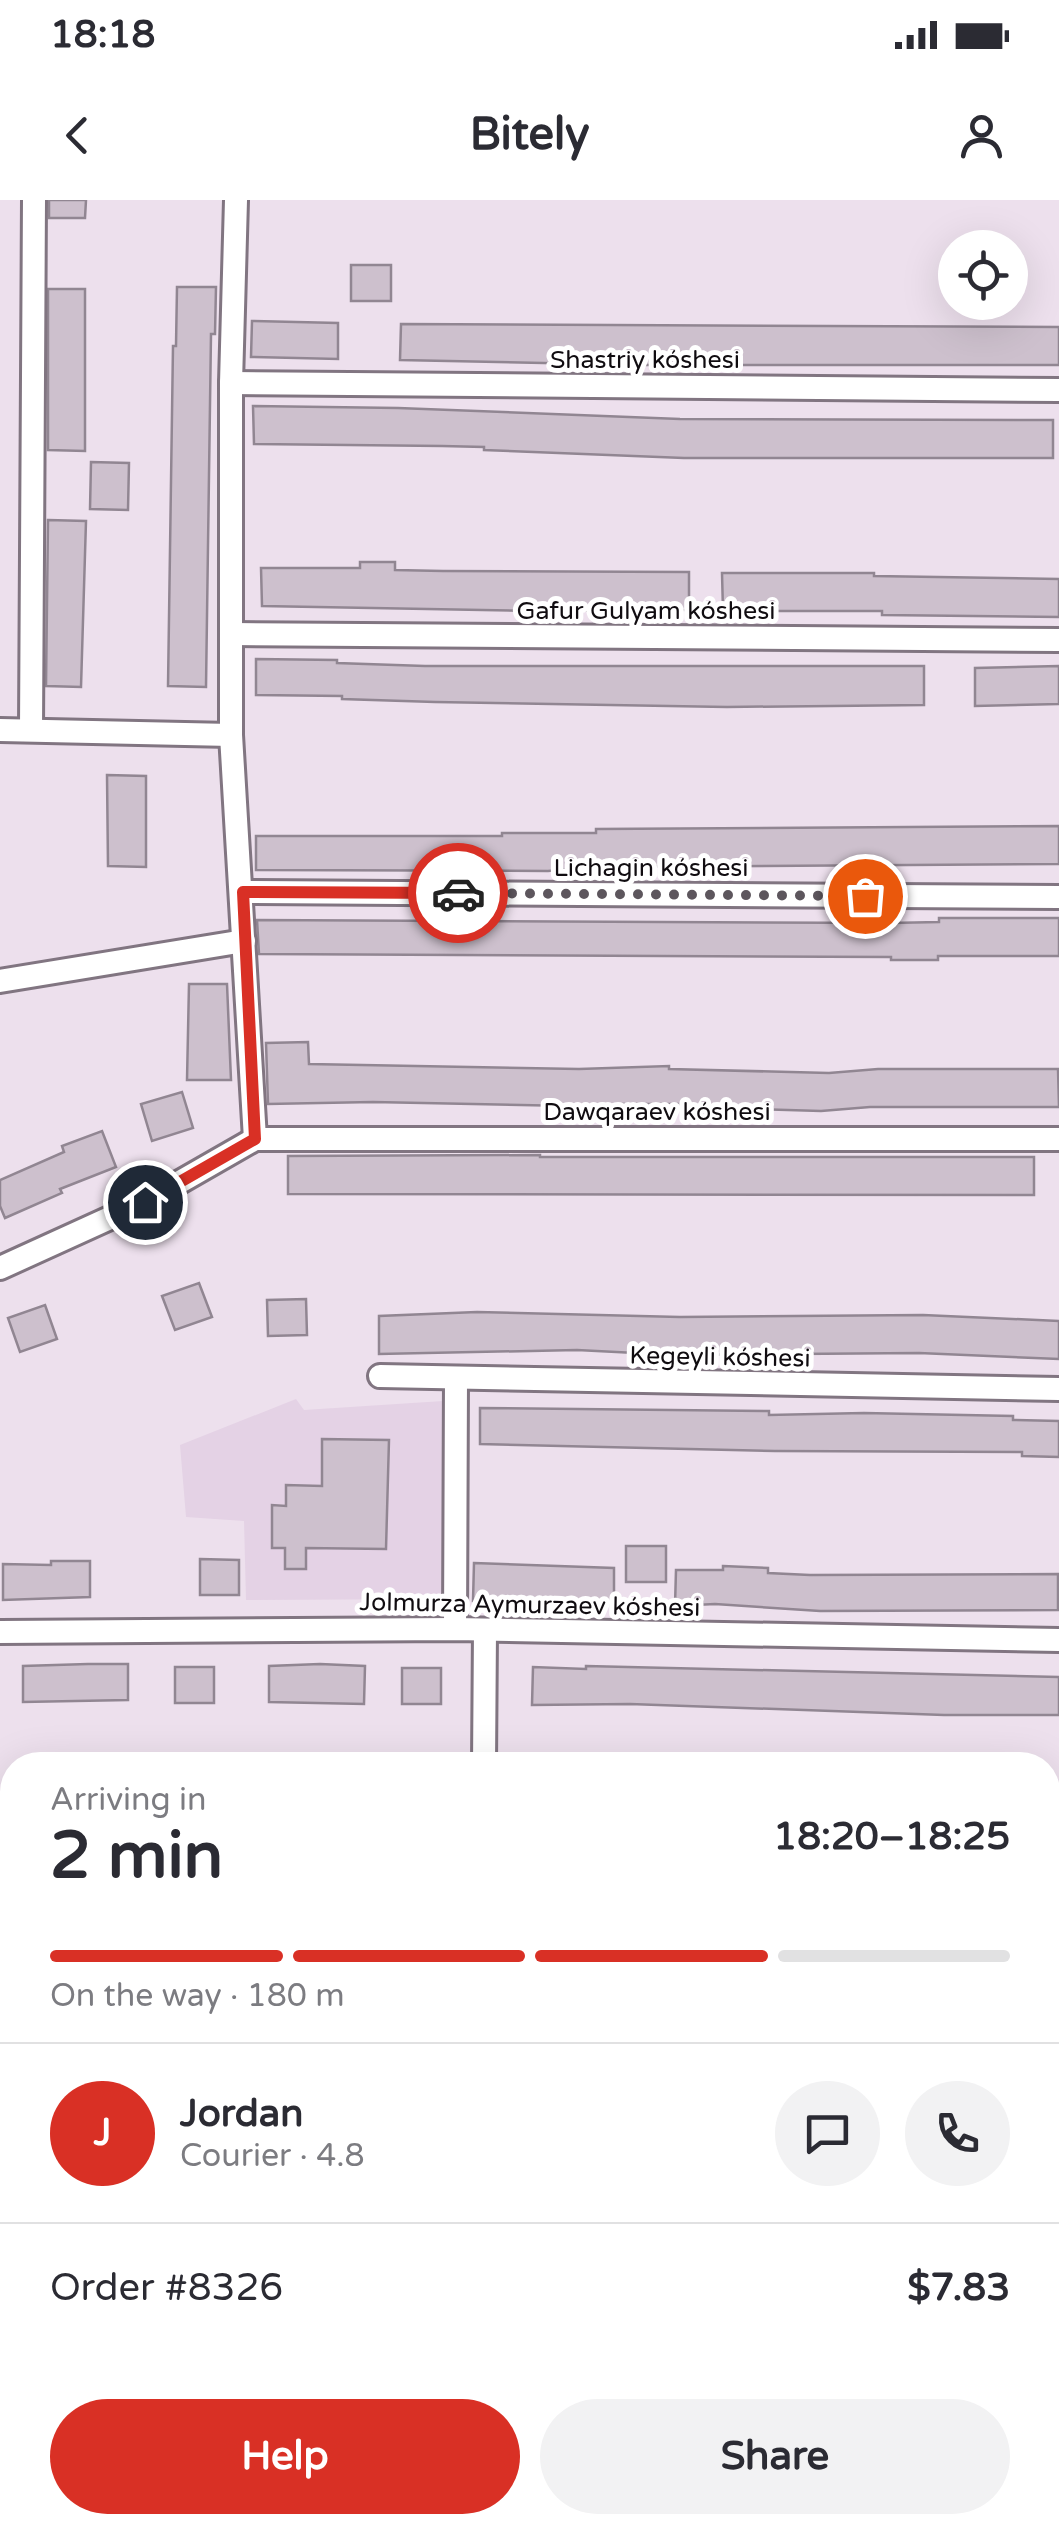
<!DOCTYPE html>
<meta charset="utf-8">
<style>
body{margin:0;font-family:"Varela Round",sans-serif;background:#f2f2f3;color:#2b2b33;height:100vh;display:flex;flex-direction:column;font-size:38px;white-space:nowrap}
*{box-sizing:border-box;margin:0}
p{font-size:32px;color:#7c7c81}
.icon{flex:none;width:55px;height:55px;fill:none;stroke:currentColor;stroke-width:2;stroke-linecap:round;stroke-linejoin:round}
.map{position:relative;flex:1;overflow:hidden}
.panel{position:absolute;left:0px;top:1552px;width:1060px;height:782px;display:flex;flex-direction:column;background:#fff;border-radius:40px 40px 0 0;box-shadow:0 10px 40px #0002}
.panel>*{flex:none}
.buttons{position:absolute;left:938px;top:30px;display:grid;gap:20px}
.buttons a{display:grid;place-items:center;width:90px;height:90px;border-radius:50%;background:#fff;box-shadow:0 10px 40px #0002;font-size:50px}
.pin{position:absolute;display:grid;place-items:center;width:85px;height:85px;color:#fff;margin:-42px;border:5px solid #fff;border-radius:50%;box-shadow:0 2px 10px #0007}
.courier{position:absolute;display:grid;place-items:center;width:100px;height:100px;margin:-50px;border:8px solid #d93025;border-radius:50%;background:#fff;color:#222;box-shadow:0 2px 12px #0007}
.head em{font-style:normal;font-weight:800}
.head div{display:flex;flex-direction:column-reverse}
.head{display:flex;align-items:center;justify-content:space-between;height:170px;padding:0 50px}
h1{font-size:65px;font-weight:800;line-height:75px}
.bar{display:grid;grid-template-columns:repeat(4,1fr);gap:15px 10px;align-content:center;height:120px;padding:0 50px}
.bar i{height:12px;border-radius:8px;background:#e1e1e2}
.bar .current{background:#d93025}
.bar p{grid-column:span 4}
.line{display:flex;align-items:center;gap:25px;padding:0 50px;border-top:2px solid #e1e1e2}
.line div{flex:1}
.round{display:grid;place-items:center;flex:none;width:105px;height:105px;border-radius:52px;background:#f2f2f3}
.action{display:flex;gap:20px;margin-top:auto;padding:20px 50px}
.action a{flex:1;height:115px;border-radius:60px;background:#d93025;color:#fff;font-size:40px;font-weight:800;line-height:115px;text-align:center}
.action a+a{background:#f2f2f3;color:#2b2b33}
.status{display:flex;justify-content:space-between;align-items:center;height:70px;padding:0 50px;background:#fff;direction:ltr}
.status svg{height:28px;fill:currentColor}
header{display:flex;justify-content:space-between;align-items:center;height:130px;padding:0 50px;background:#fff;font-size:45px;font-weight:800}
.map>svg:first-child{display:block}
</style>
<div class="status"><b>18:18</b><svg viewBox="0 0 49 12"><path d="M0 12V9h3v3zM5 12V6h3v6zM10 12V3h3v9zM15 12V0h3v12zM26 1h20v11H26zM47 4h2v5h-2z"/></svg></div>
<header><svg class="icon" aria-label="back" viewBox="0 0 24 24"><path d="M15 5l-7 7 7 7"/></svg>Bitely<svg class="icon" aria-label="person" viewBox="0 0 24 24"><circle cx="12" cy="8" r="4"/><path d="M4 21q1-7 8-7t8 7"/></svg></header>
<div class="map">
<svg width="1059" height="2334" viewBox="0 0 1059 2334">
<rect width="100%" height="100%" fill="#ede0ed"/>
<!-- built -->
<path fill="#e4d2e5" d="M296,1199L304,1210L443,1201V1399L246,1400L244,1321L186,1317L180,1245Z"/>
<!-- building -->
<g fill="#cdc0cd" stroke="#918692" stroke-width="2.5">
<path d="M49,0H86L85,18H49Z"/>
<rect x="351" y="65" width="40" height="36"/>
<path d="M177,87H216L215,134H211L206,487L168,486L173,146H176Z"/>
<path d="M48,89H85V251L48,250Z"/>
<path d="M252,121L338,123V159L251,157Z"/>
<path d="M401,124L1059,127V165H638L400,160Z"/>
<path d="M253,206L398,208L680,219L1053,220V258H684L484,250V247L442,246L254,244Z"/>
<path d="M91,262L129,263L128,310L90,309Z"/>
<path d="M48,320L86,321L81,487L46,486Z"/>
<path d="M360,362H395V370L443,371L689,372V410L543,411L262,406L261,368H360Z"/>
<path d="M722,373H874V376L1059,379V417L882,415V411H723Z"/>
<path d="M256,459L337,460V463L425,466H924V505L727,507L435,502L342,499V496L256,495Z"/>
<path d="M1059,466V504L975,506V468Z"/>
<path d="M107,575L146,576V667L108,666Z"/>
<path d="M1059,626V664L591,667L548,671L256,670V636H502V633H596V629Z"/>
<path d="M939,718H1059V756H938V760H891V757L259,754L257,720L890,723L939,722Z"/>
<path d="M189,784H227L231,880H187Z"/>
<path d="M308,842L309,864L579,869L669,866V869L829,873L878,869H1058L1059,907H870L821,911L678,907V904H620V907L373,902L268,904L266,843Z"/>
<path d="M182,892L193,928L152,941L141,904Z"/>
<path d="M102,931L116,967L60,989L62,993L5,1018L0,1006V980L64,952L62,946Z"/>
<path d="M540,955V957H1034V995L288,994V956Z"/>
<path d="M199,1083L212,1117L175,1130L162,1096Z"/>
<path d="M306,1099L307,1135L268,1136L267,1100Z"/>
<path d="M45,1105L57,1139L20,1152L8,1118Z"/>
<path d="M477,1112L680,1117L923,1115L1059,1121V1159L919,1153L675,1155L577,1150L379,1154V1116Z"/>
<path d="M480,1208L769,1211V1215L864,1213L1013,1216V1220L1059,1221V1257L1022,1256V1252L775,1251L480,1244Z"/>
<path d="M322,1239L389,1240L386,1349L306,1348V1369H285V1348H272V1305L286,1306V1285L322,1286Z"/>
<rect x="626" y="1346" width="40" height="36"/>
<path d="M200,1359L239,1360V1395H200Z"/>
<path d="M51,1361H90V1397L3,1400V1364L51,1365Z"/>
<path d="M474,1363L614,1368V1404L473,1401Z"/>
<path d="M723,1366L768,1368V1373L810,1375L1058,1374V1410L820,1411L715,1404L675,1406L676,1370H723Z"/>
<path d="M88,1464H128V1500L23,1502V1466Z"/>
<path d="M320,1464L365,1466L364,1504L269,1502V1466Z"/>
<path d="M586,1466L1059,1477V1515H944L630,1504L532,1505L533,1467L586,1469Z"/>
<rect x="175" y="1467" width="39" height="36"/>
<rect x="402" y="1468" width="39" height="36"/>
</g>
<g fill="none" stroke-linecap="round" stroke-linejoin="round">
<defs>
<g id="street">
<path d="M236,0L231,183V535L255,939"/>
<path d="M231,183L1059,190"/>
<path d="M233,434L1059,440"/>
<path d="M0,530L231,535"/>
<path d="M31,530L34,0"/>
<path d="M243,692L1059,697"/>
<path d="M0,781L244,741"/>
<path d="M0,1068L145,1002L255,939H1059"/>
<path d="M380,1176L1059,1189"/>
<path d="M455,1429L456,1179"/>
<path d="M0,1432L455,1429L1059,1440"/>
<path d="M484,1565L485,1430"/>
<path d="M1048,1700H1059"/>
<path d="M0,1958H12"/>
<path d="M1048,1958H1059"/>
<path d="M0,2253H12"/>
<path d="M1048,2260H1059"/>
<path d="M479,2322V2334"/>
</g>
</defs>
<!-- street casing -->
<use href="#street" stroke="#817581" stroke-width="28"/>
<!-- street -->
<use href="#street" stroke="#fff" stroke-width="22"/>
</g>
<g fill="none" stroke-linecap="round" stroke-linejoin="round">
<!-- done -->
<path stroke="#5d565d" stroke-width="10" stroke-dasharray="0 18" d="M458,693L865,696"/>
<!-- route -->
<path stroke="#d93025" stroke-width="12" d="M145,1002L255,939L243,692L458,693"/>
</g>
<g text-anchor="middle" stroke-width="10" stroke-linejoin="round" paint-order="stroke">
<!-- street labels -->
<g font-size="25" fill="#100c10" stroke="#fff">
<text x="645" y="168">Shastriy kóshesi</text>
<text x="646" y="419">Gafur Gulyam kóshesi</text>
<text x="651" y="676">Lichagin kóshesi</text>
<text x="657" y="920">Dawqaraev kóshesi</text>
<text transform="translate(720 1156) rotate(1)" y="9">Kegeyli kóshesi</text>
<text transform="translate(530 1404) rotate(1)" y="9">Jolmurza Aymurzaev kóshesi</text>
</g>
</g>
</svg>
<div class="buttons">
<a><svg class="icon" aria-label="locate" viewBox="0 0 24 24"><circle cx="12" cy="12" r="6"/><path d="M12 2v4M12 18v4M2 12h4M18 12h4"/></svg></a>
</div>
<div class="pin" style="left:865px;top:696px;background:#ea580c"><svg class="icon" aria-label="bag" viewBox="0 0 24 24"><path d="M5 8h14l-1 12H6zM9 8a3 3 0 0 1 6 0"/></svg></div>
<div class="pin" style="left:145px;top:1002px;background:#1f2937"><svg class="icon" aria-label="home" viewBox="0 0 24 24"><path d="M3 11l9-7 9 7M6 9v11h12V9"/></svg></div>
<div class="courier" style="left:458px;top:693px"><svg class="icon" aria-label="car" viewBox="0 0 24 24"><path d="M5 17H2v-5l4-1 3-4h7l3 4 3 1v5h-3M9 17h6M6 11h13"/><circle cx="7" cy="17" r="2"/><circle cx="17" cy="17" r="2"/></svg></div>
<section class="panel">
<div class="head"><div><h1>2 min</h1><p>Arriving in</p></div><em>18:20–18:25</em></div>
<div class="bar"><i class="current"></i><i class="current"></i><i class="current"></i><i></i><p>On the way · 180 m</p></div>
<div class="line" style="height:180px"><b class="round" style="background:#d93025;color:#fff">J</b><div><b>Jordan</b><p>Courier · 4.8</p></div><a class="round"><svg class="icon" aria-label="chat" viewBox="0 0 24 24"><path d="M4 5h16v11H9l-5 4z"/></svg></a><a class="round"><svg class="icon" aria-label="phone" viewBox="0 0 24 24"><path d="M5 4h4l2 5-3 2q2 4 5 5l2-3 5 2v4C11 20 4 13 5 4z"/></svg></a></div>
<div class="line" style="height:130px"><div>Order #8326</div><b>$7.83</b></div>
<div class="action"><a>Help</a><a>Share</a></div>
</section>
</div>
